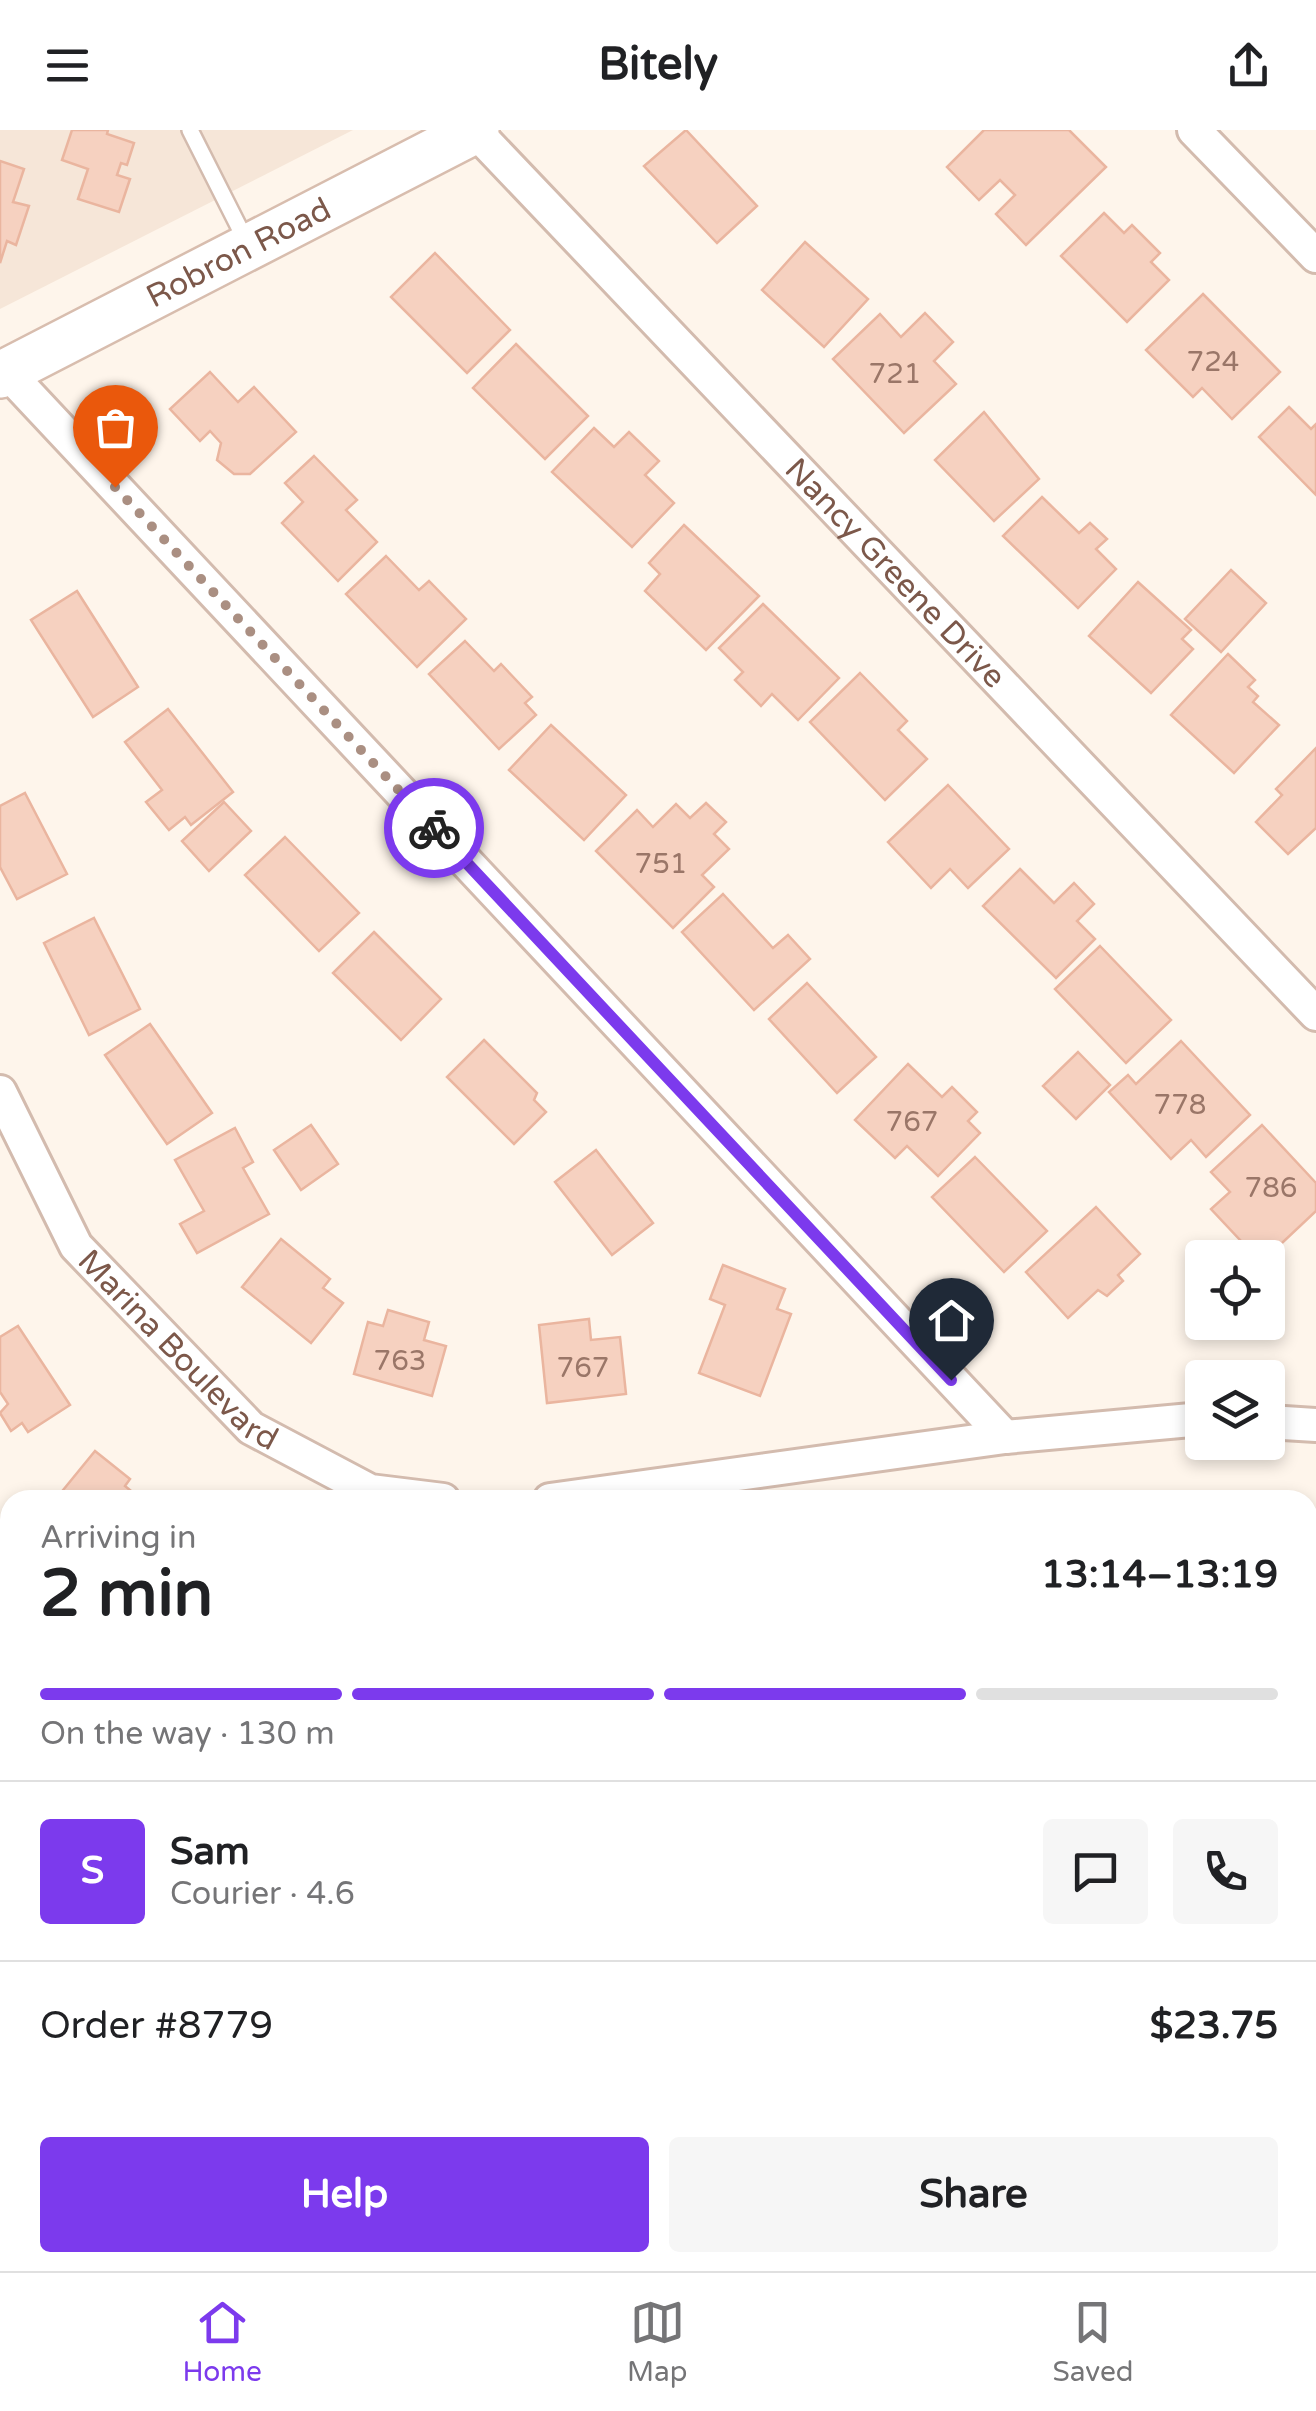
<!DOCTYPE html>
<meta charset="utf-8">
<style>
body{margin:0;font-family:"Varela Round",sans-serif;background:#f6f6f6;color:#202124;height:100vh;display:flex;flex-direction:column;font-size:38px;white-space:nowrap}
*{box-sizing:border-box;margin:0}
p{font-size:32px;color:#757577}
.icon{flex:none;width:55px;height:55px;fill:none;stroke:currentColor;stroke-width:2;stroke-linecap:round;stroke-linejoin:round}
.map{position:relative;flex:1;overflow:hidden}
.side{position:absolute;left:0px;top:1360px;width:1318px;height:782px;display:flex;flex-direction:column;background:#fff;border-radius:30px 30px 0 0;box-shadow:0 5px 15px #0003}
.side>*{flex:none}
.tools{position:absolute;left:1185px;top:1110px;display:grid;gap:20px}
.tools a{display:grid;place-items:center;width:100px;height:100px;border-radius:10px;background:#fff;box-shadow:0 5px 15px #0003;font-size:50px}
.pin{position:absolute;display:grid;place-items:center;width:85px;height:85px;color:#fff;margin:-102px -42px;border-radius:50% 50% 50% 0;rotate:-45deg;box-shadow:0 0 10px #0007}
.pin .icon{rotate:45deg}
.courier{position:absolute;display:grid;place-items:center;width:100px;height:100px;margin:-50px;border:8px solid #7c3aed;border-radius:50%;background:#fff;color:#222;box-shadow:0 2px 12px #0007}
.summary em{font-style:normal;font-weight:800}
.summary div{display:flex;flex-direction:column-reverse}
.summary{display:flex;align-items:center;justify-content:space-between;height:170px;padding:0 40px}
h1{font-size:65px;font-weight:800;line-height:75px}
.bar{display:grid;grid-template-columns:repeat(4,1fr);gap:15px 10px;align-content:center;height:120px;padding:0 40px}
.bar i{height:12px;border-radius:8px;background:#e0e0e0}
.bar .selected{background:#7c3aed}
.bar p{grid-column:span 4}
.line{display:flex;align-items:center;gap:25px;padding:0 40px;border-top:2px solid #e0e0e0}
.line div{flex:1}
.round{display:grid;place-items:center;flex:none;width:105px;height:105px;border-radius:10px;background:#f6f6f6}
.button{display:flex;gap:20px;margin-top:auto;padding:20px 40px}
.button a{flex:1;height:115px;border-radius:10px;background:#7c3aed;color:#fff;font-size:40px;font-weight:800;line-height:115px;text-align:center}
.button a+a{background:#f6f6f6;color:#202124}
header{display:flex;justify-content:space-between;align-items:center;height:130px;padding:0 40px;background:#fff;font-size:45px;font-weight:800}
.tabs{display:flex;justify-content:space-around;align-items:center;height:140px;border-top:2px solid #e0e0e0;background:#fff;font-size:28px;color:#757577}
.tabs a{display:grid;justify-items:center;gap:5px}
.tabs .selected{color:#7c3aed}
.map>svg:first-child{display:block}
</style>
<header><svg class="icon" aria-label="menu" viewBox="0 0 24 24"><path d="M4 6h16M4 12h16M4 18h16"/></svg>Bitely<svg class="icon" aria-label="share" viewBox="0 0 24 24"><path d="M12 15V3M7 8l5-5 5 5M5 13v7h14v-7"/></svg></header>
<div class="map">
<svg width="1316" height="2141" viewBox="0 0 1316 2141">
<rect width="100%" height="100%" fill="#fef5eb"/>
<!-- residential -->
<path fill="#f6e6d8" d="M0,0H353L0,179Z"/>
<!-- building -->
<g fill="#f6d1c0" stroke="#eab59f" stroke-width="2.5">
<path d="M72,0H108L107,4L134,13L127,35L121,33L117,45L130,49L119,82L78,69L88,39L62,30Z"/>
<path d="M686,0L757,76L717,113L644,36Z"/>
<path d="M984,0H1069L1106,37L1026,115L996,84L1015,65L1000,50L979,70L947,37Z"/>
<path d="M0,31L24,39L13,72L29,76L16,115L7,111L0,133Z"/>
<path d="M1104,83L1124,103L1132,95L1160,123L1151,132L1169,150L1127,192L1061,126Z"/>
<path d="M805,112L868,169L824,217L762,160Z"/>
<path d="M435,123L510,200L467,243L391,167Z"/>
<path d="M1203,164L1280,242L1232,289L1202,258L1193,267L1146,220Z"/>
<path d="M925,183L953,212L934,231L956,254L904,303L833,229L880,184L901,207Z"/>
<path d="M516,214L588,286L545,329L473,258Z"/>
<path d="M210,242L238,272L254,257L296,302L250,344H234L217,330L221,313L210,301L200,311L170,279Z"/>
<path d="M1289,277L1311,299L1316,294V365L1259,307Z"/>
<path d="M984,282L1039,349L994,391L935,330Z"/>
<path d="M594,298L614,317L629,302L659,331L645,345L674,373L632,417L552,342Z"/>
<path d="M314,326L357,370L346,380L377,412L338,451L282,393L303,372L285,353Z"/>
<path d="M1042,367L1079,403L1090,393L1107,409L1096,419L1116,439L1078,478L1003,406Z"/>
<path d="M684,395L759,466L706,520L645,461L660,444L649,433Z"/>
<path d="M386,426L419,460L429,451L466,489L417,537L346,464Z"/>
<path d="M1231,440L1266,473L1221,522L1185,489Z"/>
<path d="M1138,452L1191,500L1182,509L1193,519L1151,563L1089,506Z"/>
<path d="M77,461L138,557L93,587L31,490Z"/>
<path d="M763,474L839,548L798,590L772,564L761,576L735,550L743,542L719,518Z"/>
<path d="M465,511L494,541L501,534L532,567L525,573L536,585L499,619L429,544Z"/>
<path d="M1228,524L1255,550L1248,557L1258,566L1253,572L1279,595L1234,643L1171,585Z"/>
<path d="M860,543L907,591L898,600L927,629L885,670L810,592Z"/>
<path d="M168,579L233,662L191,695L185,687L169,700L146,672L162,660L125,612Z"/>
<path d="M551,595L626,665L584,710L509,640Z"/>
<path d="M1316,618V698L1288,724L1256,692L1282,665L1276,659Z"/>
<path d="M948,655L1009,719L968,758L950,739L931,758L888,712Z"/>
<path d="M25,663L67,744L17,769L0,737V676Z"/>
<path d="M224,672L251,701L209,741L182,711Z"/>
<path d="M706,673L726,692L714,704L729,719L702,745L714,757L673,798L596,721L637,680L653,697L676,674L690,688Z"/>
<path d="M285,707L359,783L319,821L245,745Z"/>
<path d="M1020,739L1054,773L1074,753L1094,774L1077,791L1095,809L1056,848L983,776Z"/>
<path d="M723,764L773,818L788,805L810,829L754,880L682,802Z"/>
<path d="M94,788L140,879L89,905L44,813Z"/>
<path d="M374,802L441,869L401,910L333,843Z"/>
<path d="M1100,816L1171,890L1126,933L1055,859Z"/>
<path d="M807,853L876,927L837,963L769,889Z"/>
<path d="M150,894L212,983L167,1014L105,925Z"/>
<path d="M484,910L537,963L534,970L546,982L514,1014L447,947Z"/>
<path d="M1181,911L1250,985L1206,1027L1191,1010L1171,1029L1109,962L1128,945L1136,954Z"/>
<path d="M1078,922L1110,955L1076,989L1043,956Z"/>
<path d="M908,934L942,967L952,957L977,982L968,991L980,1003L938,1046L907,1016L895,1028L855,990Z"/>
<path d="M311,995L338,1034L301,1060L274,1020Z"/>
<path d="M1262,995L1316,1053V1081L1266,1128H1257L1211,1079L1230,1062L1211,1042Z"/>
<path d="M235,998L253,1032L243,1038L269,1084L197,1123L180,1094L204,1081L175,1030Z"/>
<path d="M596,1020L653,1093L612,1125L555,1052Z"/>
<path d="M975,1027L1047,1101L1004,1142L932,1067Z"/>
<path d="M1096,1077L1140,1124L1118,1145L1123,1151L1107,1166L1098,1160L1068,1188L1026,1142Z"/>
<path d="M281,1109L330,1149L323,1158L343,1173L311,1213L242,1157Z"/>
<path d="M723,1135L785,1159L777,1179L791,1184L760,1266L699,1243L725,1175L710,1169Z"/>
<path d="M388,1180L429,1192L424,1210L446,1216L432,1266L354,1244L368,1192L383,1196Z"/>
<path d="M589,1189L591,1210L620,1207L626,1264L547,1273L539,1195Z"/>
<path d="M18,1196L70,1275L28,1302L22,1293L11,1301L0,1283L8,1274L0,1262V1207Z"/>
<path d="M95,1321L130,1349L125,1356L142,1370H65L59,1365Z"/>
<path d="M1308,1397L1316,1398V1466L1308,1465Z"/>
<path d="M0,1544L10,1552V1623L0,1635Z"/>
<rect x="1308" y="1975" width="8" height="70"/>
<path d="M1083,2132H1191L1190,2141H1082Z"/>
</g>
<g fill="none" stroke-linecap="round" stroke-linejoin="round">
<defs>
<path id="lane" d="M190,0L248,115"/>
<g id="street">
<path d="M1194,0L1316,126"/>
<path id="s1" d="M475,1L1316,884"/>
<path d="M7,242L1005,1307"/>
<path id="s2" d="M0,962L76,1116L251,1298L370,1361L443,1370"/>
<path d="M1268,1292L1316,1295"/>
<path d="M550,1370L1005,1307L1202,1289"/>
<path d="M0,1829L10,1839"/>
<path d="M1308,1835L1316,1836"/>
<path d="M0,1950L10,1949"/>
<path d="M104,2132L106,2141"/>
</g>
<g id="secondary">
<path id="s3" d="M0,245L476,0"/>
</g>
</defs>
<!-- lane casing -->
<use href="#lane" stroke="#d3bbae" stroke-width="20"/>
<!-- street casing -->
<use href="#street" stroke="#d3bbae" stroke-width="38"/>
<!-- secondary casing -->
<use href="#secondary" stroke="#d8bdae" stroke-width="50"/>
<!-- lane -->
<use href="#lane" stroke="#fff" stroke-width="15"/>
<!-- street -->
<use href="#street" stroke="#fff" stroke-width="32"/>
<!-- secondary -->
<use href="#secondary" stroke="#fff" stroke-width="45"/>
</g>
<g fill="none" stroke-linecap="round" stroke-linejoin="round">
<!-- done -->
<path stroke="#aa8f82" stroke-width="10" stroke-dasharray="0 18" d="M115,357L434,698"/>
<!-- route -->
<path stroke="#7c3aed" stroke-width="12" d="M434,698L951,1250"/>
</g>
<g text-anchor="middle" stroke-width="8" stroke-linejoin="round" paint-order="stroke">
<!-- number labels -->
<g font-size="28" fill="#9a7668">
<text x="1213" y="241">724</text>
<text x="895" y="253">721</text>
<text x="661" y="743">751</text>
<text x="1180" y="984">778</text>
<text x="912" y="1001">767</text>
<text x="1271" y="1067">786</text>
<text x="400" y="1240">763</text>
<text x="583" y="1247">767</text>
</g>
<!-- street labels -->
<g font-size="32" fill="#7c584a" stroke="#fff9f3">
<text dy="11" stroke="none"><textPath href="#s3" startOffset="268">Robron Road</textPath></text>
<text dy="11" stroke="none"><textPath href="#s1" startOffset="610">Nancy Greene Drive</textPath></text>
<text dy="11" stroke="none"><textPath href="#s2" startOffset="318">Marina Boulevard</textPath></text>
</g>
</g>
</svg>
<div class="tools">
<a><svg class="icon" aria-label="locate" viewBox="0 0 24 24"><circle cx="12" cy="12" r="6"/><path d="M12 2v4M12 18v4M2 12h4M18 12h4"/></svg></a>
<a><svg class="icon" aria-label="layers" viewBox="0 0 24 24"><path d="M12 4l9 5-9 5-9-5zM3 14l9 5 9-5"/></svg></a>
</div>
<div class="pin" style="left:115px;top:357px;background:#ea580c"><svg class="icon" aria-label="bag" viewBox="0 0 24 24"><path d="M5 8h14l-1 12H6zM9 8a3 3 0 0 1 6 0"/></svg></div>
<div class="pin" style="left:951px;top:1250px;background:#1f2937"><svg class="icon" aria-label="home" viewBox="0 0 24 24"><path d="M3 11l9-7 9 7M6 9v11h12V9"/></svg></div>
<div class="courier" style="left:434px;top:698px"><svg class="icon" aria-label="bike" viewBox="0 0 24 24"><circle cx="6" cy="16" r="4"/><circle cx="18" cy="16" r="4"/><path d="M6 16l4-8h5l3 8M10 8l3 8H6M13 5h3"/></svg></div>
<section class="side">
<div class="summary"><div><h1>2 min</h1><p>Arriving in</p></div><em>13:14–13:19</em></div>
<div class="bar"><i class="selected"></i><i class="selected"></i><i class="selected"></i><i></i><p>On the way · 130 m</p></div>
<div class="line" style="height:180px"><b class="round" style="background:#7c3aed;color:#fff">S</b><div><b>Sam</b><p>Courier · 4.6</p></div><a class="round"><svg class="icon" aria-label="chat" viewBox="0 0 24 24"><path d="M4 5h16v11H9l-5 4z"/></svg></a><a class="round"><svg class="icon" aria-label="phone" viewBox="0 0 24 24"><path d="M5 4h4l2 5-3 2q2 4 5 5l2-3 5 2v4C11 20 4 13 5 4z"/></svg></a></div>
<div class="line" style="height:130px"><div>Order #8779</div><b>$23.75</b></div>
<div class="button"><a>Help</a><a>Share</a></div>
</section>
</div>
<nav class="tabs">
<a class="selected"><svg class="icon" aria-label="home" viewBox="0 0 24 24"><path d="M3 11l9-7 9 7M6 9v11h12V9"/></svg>Home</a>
<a><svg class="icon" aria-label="map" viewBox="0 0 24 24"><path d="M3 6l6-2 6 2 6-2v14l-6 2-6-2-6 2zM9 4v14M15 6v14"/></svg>Map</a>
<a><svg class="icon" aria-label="saved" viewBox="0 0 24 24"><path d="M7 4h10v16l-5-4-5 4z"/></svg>Saved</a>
</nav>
